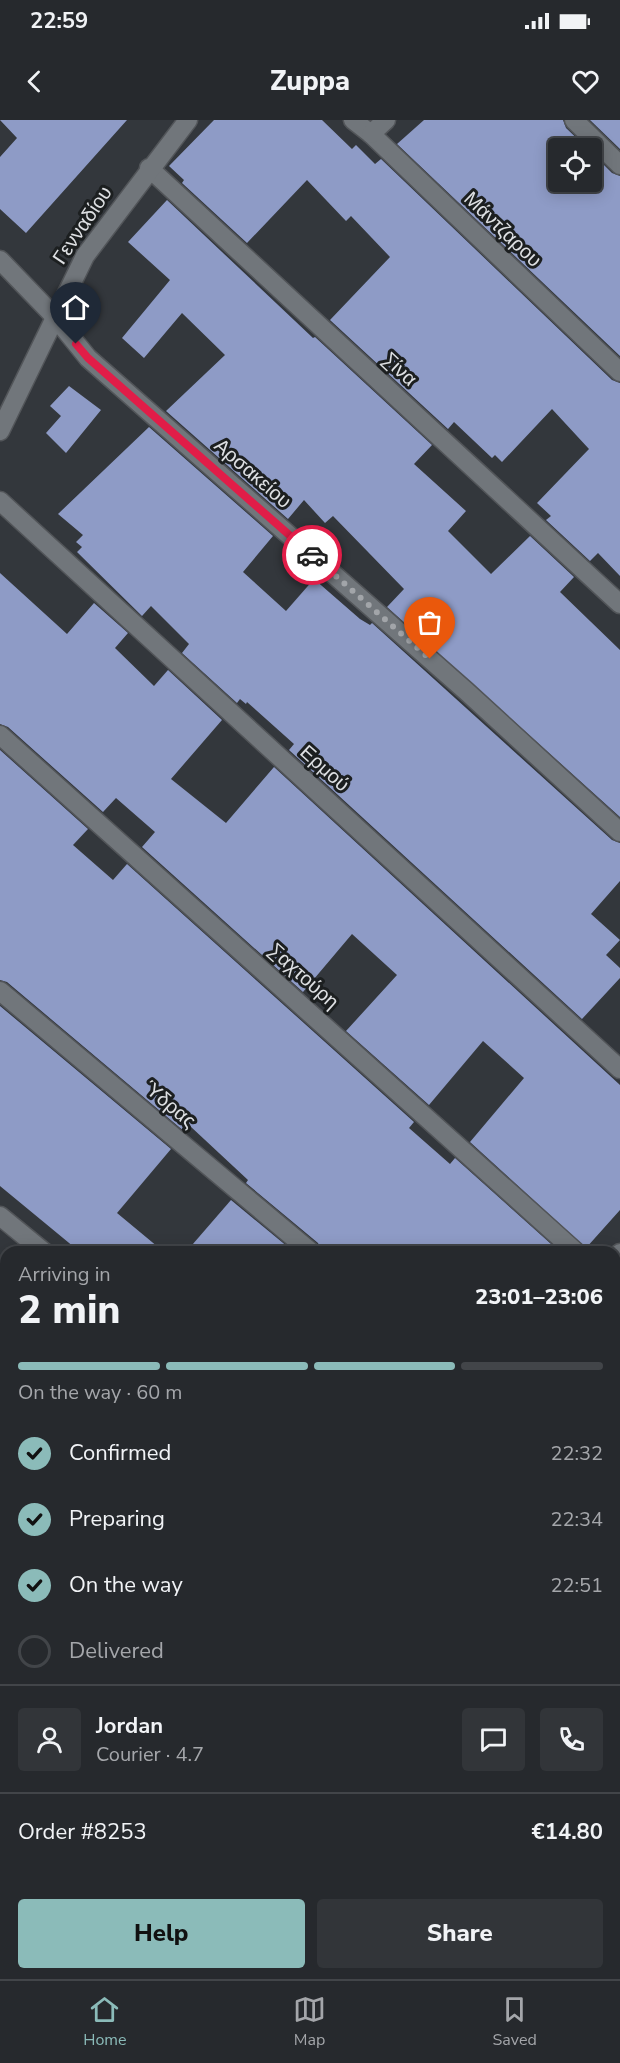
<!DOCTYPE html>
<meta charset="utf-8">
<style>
body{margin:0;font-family:"Nunito Sans",sans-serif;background:#323539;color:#f1f3f6;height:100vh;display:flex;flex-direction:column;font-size:22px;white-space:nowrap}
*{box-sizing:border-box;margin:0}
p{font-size:20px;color:#a4a6aa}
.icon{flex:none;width:33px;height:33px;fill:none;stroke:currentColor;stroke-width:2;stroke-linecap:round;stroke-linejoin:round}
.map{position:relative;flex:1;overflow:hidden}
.side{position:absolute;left:0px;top:1126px;width:621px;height:734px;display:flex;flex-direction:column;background:#26292d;border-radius:18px 18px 0 0;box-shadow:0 3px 15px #0003,0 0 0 2px #424549}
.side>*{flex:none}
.controls{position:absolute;left:548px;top:18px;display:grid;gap:12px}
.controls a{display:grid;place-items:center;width:54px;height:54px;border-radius:6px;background:#26292d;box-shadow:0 3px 15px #0003,0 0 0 2px #424549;font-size:30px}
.pin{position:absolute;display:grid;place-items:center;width:51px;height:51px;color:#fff;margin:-62px -26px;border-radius:50% 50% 50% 0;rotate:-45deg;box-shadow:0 0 6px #0007}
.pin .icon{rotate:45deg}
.courier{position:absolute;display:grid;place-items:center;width:60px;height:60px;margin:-30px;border:4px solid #e11d48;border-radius:50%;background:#fff;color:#222;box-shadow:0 2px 8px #0007}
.headline em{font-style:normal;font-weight:800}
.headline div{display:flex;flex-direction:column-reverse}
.headline{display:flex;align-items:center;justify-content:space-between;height:102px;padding:0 18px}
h1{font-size:39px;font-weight:800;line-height:45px}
.bar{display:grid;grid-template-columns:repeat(4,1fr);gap:9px 6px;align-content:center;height:72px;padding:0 18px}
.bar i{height:8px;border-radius:4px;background:#424549}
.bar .selected{background:#8bbbb9}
.bar p{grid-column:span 4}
.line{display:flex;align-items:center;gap:15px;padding:0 18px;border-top:2px solid #424549}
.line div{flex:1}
.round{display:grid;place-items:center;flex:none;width:63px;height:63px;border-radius:6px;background:#323539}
ol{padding:0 18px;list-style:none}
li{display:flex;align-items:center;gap:18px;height:66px}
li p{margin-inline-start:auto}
li .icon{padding:6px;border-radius:50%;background:#8bbbb9;color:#111;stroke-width:4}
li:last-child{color:#a4a6aa}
li i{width:33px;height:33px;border:3px solid #424549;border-radius:50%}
.primary-button{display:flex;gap:12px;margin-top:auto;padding:12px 18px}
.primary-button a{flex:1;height:69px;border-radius:6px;background:#8bbbb9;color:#111;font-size:24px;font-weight:800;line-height:69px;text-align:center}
.primary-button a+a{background:#323539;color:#f1f3f6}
.status{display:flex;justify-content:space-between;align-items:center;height:42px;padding:0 30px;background:#26292d;direction:ltr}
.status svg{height:16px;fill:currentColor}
header{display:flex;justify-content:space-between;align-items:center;height:78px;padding:0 18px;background:#26292d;font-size:27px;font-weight:800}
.tabs{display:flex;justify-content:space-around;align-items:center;height:84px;border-top:2px solid #424549;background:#26292d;font-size:16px;color:#a4a6aa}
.tabs a{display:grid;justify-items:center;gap:3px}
.tabs .selected{color:#8bbbb9}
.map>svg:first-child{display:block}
</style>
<div class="status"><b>22:59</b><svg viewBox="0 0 49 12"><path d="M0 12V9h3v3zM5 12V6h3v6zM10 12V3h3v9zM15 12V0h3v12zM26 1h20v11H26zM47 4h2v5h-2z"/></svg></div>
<header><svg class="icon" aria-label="back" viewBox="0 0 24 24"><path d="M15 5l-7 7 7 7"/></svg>Zuppa<svg class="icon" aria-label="heart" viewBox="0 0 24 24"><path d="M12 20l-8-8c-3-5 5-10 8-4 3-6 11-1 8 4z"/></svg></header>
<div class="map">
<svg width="620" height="1859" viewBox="0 0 620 1859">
<rect width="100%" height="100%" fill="#33373c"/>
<!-- building -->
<g fill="#8e9bc6">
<path d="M0,0H127L26,113L0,89V37L17,18Z"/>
<path d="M214,0H322L352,29L356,25L375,44L381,39L612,260L620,263V456L598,433L590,441L546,400L551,396L537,383L589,329L552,289L502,342L495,335L492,338L454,302L448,309L330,200L390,137L351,96L346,101L307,60L247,123L182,63L184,60L169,46Z"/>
<path d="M424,0H563L566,8L587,28H558V62H591V32L612,53L620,56V236L397,24Z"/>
<path d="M590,0H620V29Z"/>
<path d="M167,80L313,218L315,217L432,325L414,344L466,391L448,411L491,454L530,416L574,457L560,472L620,530V697L387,487L404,469L333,396L325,403L304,380L288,399L166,291L225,235L182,193L144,238L122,218L170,160L128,122Z"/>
<path d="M69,266L101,290L66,333L46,313L61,296L50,286Z"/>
<path d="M149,307L273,416L243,452L286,491L314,459L360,499L370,505L372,503L612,720L620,723V761L591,794L620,820L606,835L620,848V858L582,899L289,630L294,624L247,582L246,584L240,579L237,583L182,533L189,524L151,486L142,496L77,432L82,427L76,422L83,415L58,394Z"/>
<path d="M0,453L67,514L94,483L128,513L115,528L154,566L168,550L222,600L171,659L226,703L274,647L620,965V1090L586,1128L470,1022L524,958L483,921L429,985L346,911L397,855L352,814L303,872L142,727L155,712L116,678L103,692L8,607L0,604Z"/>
<path d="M0,630L88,709L73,725L113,760L127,744L414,1002L409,1008L450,1044L455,1038L560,1132H322L318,1123L246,1063L248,1060L190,1006L185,1012L7,862L0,860Z"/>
<path d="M0,886L171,1029L117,1093L164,1132H80L0,1066Z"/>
<path d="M231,1080L294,1132H186Z"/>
</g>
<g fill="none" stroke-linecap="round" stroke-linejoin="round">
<defs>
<g id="minor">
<path d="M353,0L371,14L620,252"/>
<path d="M574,0L620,45"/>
<path d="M371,14L386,0"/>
<path d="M149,48L620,484"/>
<path d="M0,140L54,196L88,238L466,571L620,712"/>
<path d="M0,311L85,136L188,0"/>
<path d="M0,381L620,949"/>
<path d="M0,615L576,1132"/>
<path d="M0,871L311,1132"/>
<path d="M0,1096L44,1132"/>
<path d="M615,1138L620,1133"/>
<path d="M615,1168L620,1172"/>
<path d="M615,1393L620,1397"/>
<path d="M0,1599L6,1592"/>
<path d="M615,1610L620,1614"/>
<path d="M615,1670L620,1667"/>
<path d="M0,1782L6,1784"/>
<path d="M234,1854H273"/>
<path d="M562,1854L565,1859"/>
</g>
</defs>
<!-- minor casing -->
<use href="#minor" stroke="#525559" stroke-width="21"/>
<!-- minor -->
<use href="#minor" stroke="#71767b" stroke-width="18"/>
</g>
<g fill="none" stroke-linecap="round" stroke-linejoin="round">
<!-- done -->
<path stroke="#a2a5a9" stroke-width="6" stroke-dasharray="0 10.8" d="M312,435L430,539"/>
<!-- route -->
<path stroke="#e11d48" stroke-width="8" d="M76,224L88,238L312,435"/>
</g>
<g text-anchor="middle" stroke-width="6" stroke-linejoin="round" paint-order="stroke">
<!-- street labels -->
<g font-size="20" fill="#dee0e3" stroke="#1c1f20">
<text transform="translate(82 105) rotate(-56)" y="7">Γενναδίου</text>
<text transform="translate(503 109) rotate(44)" y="7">Μάντζαρου</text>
<text transform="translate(400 249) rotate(43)" y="7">Σίνα</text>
<text transform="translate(253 353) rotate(41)" y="7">Αρσακείου</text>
<text transform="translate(325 648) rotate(42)" y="7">Ερμού</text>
<text transform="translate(304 856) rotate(42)" y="7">Σαχτούρη</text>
<text transform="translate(170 984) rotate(40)" y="7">Ύδρας</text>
</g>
</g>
</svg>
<div class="controls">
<a><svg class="icon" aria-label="locate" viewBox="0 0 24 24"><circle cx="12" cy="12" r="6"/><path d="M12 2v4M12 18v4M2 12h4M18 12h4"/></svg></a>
</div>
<div class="pin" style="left:430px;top:539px;background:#ea580c"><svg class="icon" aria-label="bag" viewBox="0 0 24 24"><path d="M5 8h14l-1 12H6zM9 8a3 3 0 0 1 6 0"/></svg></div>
<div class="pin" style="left:76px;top:224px;background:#1f2937"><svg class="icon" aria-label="home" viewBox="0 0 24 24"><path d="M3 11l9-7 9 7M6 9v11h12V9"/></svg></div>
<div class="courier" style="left:312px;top:435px"><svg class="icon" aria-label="car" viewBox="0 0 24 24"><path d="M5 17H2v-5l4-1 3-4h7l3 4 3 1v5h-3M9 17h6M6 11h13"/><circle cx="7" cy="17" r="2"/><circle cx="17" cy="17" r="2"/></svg></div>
<section class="side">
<div class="headline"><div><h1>2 min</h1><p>Arriving in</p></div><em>23:01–23:06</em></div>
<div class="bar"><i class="selected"></i><i class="selected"></i><i class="selected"></i><i></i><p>On the way · 60 m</p></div>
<ol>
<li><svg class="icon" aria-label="check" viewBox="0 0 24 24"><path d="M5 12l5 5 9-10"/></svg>Confirmed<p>22:32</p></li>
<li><svg class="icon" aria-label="check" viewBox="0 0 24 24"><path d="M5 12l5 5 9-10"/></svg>Preparing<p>22:34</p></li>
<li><svg class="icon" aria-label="check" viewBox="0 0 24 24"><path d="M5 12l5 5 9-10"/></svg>On the way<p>22:51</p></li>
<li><i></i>Delivered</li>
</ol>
<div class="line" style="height:108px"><a class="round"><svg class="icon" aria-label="person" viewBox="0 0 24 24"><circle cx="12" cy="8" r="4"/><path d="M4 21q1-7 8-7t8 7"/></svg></a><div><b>Jordan</b><p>Courier · 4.7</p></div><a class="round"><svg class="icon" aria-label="chat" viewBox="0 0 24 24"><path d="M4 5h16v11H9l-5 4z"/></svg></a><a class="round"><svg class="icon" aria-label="phone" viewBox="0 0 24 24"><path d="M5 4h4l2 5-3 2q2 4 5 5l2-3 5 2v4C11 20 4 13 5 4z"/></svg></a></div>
<div class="line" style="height:78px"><div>Order #8253</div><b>€14.80</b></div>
<div class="primary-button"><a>Help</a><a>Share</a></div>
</section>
</div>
<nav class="tabs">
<a class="selected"><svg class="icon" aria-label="home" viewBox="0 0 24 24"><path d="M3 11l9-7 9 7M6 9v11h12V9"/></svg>Home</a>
<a><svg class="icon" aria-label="map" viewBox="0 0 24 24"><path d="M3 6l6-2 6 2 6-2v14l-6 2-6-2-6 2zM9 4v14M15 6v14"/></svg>Map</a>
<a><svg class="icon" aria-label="saved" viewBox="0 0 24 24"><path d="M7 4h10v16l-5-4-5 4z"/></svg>Saved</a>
</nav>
